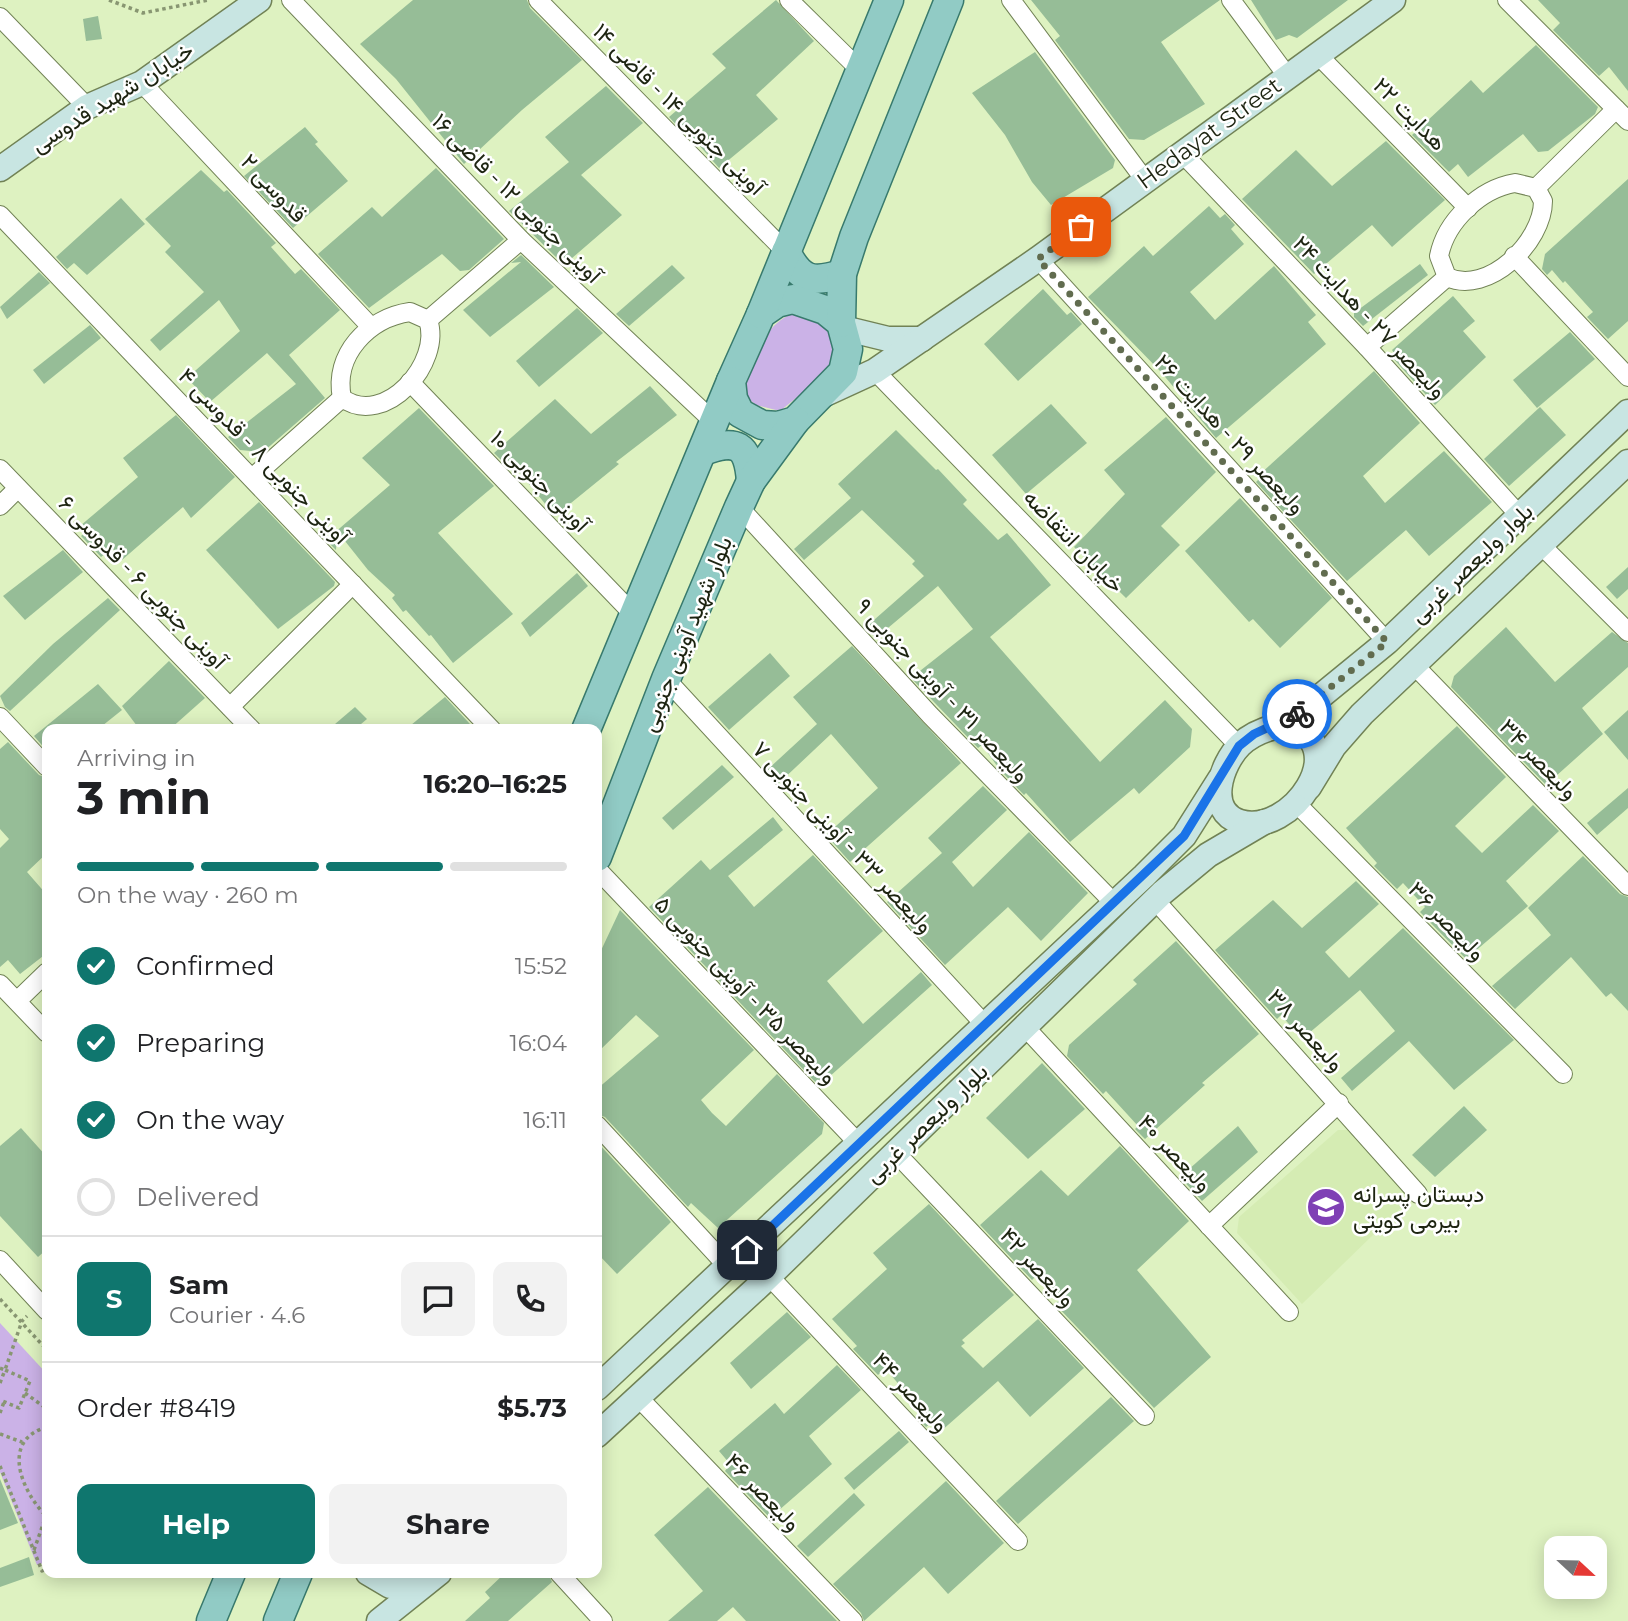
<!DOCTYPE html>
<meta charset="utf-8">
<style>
body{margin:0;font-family:Montserrat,Vazirmatn,sans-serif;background:#f2f2f2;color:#202124;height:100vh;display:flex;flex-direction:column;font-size:26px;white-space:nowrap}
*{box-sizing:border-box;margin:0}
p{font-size:23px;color:#757577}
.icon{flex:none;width:38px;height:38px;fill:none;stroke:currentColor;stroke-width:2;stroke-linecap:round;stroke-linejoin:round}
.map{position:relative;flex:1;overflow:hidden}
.side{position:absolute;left:42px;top:724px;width:560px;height:854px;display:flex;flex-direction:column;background:#fff;border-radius:14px;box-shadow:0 4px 18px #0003}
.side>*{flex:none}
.needle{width:46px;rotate:112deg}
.controls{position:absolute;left:1544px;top:1536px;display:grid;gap:14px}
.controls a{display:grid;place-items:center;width:63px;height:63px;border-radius:14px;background:#fff;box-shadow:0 4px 18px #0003;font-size:35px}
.pin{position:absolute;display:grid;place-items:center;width:60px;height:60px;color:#fff;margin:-30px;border-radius:14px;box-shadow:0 4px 10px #0006}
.courier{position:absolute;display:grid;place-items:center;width:70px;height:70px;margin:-35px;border:5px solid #1a73e8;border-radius:50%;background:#fff;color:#222;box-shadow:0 2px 9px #0007}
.summary em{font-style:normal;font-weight:700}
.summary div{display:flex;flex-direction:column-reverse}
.summary{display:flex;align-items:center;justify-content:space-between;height:119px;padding:0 35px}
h1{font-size:46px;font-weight:700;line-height:52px}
.bar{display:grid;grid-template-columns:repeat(4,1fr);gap:10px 7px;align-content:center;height:84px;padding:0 35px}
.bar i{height:9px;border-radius:5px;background:#e0e0e0}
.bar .selected{background:#0f766e}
.bar p{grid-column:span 4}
.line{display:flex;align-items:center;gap:18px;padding:0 35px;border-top:2px solid #e0e0e0}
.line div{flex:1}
.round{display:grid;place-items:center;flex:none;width:74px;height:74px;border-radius:14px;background:#f2f2f2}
ol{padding:0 35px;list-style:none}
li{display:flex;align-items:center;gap:21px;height:77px}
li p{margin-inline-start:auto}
li .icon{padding:7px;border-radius:50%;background:#0f766e;color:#fff;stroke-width:4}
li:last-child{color:#757577}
li i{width:38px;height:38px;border:4px solid #e0e0e0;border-radius:50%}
.action{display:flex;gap:14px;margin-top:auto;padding:14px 35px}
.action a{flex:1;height:80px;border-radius:14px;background:#0f766e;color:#fff;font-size:28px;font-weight:700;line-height:80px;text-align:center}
.action a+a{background:#f2f2f2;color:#202124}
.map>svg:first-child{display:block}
</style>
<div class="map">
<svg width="1628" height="1621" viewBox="0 0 1628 1621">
<rect width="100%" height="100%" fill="#def2c1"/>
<!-- built -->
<path fill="#d5ecb3" d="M1338,1130H1353L1411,1198L1302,1304L1237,1233L1239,1217Z"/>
<!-- green -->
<g fill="#cbb2e7">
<path d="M793,313L813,316L837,337L832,369L780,411L756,405L746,397C744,365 764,325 793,313Z"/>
<path d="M0,1323L47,1374V1562L37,1565L0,1472Z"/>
</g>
<!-- building -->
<g fill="#96bd97">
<path d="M413,0H527L530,8L582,60L522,110L464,164L396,79L360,44Z"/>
<path d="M776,0L814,41L756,95L778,119L719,168L684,128L681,130L669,117L726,68L712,54Z"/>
<path d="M1031,0H1220L1161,42L1205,104L1144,140L1129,139L1055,40L1060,36Z"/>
<path d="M1251,0H1348L1297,38L1289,35L1276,40Z"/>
<path d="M1538,0H1628V91L1609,67L1599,76L1553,30L1560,23Z"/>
<path d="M98,16L102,39L86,41L83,19Z"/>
<path d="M1536,45L1598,107L1595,114L1548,151L1538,152L1523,134L1468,177L1458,164L1449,172L1412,135L1471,80L1483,93Z"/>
<path d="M1035,52L1115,160L1113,168L1051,205L1032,182L1005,135L972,93Z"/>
<path d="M606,86L643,123L581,175L622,215L564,265L509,211L569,162L545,137Z"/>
<path d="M305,127L318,142L315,144L348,181L293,228L244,176Z"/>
<path d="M1386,141L1445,200L1392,247L1372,225L1314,274L1242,199L1296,150L1332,186Z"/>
<path d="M436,168L504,239L469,270L460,271L442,254L369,308L318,254L372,207L382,217Z"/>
<path d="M201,170L224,192L227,190L276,243L271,247L295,274L301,269L340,310L289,355L325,398L263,452L240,450L228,437L296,384L267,353L210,402L187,378L240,331L219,300L160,351L150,340L204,292L165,252L171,246L145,219Z"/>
<path d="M1628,179V321L1608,339L1587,317L1593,312L1565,281L1563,283L1552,270L1547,275L1542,269L1545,254Z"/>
<path d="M121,198L145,224L87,275L74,263L67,269L56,257Z"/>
<path d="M1209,206L1220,218L1225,214L1235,225L1231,229L1244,244L1190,292L1215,320L1274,266L1316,315L1308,322L1326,344L1216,438L1161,372L1088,297L1144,246L1153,256Z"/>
<path d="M521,255L554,287L490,337L463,310L521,262L511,263Z"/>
<path d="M1420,264L1428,275L1363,326L1354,317V313Z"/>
<path d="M672,265L685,278L629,326L616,314Z"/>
<path d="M39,272L50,283L7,319L0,307Z"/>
<path d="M1043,289L1067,315L1071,312L1082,324L1018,381L984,344Z"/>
<path d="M1453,296L1475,321L1463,331L1486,357L1435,405L1391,356L1394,353L1392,350Z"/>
<path d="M577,308L603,333L539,387L516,361Z"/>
<path d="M90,325L101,338L44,384L33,370Z"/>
<path d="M1570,332L1595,359L1537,408L1513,380Z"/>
<path d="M1374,371L1420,423L1363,476L1385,503L1444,451L1492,502L1429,556L1406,530L1347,581L1256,482L1261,477L1259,475Z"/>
<path d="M650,386L677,415L616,462L619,464L555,516L516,468L512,471L494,453L555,399L591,434Z"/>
<path d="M1051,404L1087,443L1026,494L992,455Z"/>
<path d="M1540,407L1566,435L1509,486L1484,459Z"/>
<path d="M419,408L494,486L438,533L513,614L453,663L431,635L429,636L406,610L403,612L392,598L395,595L368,570L337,531L336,550L326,540L390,485L362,458Z"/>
<path d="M176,415L235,477L191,518L183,507L122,560L112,548L101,557L81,536L86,532L80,526L138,477L123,458Z"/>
<path d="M1166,417L1216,472L1161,526L1180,545L1126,598L1074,547L1125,494L1104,470Z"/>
<path d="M896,430L936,470L938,469L967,500L963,504L998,540L1007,533L1051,585L990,637L1100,762L1165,700L1192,729L1190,747L1139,794L1134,788L1070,842L1026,793L1024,795L1000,770L982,745L978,748L911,678L973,629L938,586L876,638L866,627L924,576L912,564L915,561L862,510L804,560L794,549L851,498L838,484Z"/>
<path d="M1240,498L1332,598L1280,648L1253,619L1249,622L1185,551Z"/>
<path d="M259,502L335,582L334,586L278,629L206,550Z"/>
<path d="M63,550L83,572L25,620L3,596Z"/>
<path d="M1628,567V589L1617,599L1606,587Z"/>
<path d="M577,573L588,586L530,637L521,623Z"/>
<path d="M108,598L120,610L10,711L5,707L0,696L53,644Z"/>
<path d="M1506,627L1555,682L1612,632L1628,643V667L1582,708L1603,734L1546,785L1451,687L1454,676Z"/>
<path d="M852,646L961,763L850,862L826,835L878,788L831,734L778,784L766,771L817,724L793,697Z"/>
<path d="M770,653L790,676L729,730L708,707Z"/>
<path d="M169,661L205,698L169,730H140L122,706Z"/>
<path d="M98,684L122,710L97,730H47V751L34,736Z"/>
<path d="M445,697L470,724L462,730H405Z"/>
<path d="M355,707L367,719L354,730H328Z"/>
<path d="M1628,710V760L1604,732Z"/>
<path d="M1457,726L1506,777L1455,826L1482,853L1533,805L1559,831L1506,881L1528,906L1466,959L1420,912L1425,907L1403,883L1397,889L1374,866L1377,863L1346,828Z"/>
<path d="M8,742L39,775L47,778V853L27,872L47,895V953L20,974L8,960L0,967V848L9,839L0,829V749Z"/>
<path d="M722,765L734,777L673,830L662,818Z"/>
<path d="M983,786L1007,810L952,862L973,887L1029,832L1088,893L1041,941L1008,907L945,965L887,902L942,853L928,838Z"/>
<path d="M1628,788V808L1597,835L1587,823Z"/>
<path d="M773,817L783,830L728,876L754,907L813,855L883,931L827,981L863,1024L921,972L932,985L819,1086L649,907L701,860L710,870Z"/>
<path d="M1583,856L1620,894L1628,897V1011L1611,993L1606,997L1571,957L1515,1009L1492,986L1551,935L1528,908Z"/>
<path d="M1356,881L1379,904L1325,952L1349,978L1403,928L1514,1040L1454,1090L1409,1041L1352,1091L1341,1078L1395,1031L1360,990L1302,1039L1281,1015L1277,1019L1215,950L1273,900L1302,928Z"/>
<path d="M620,910L754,1050L701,1100L712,1113L726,1126L777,1074L824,1123L822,1134L718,1228L691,1203L688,1207L605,1117L597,1114V1089L659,1036L636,1015L597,1053V959Z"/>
<path d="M1176,941L1259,1034L1202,1083L1205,1085L1145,1139L1135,1129L1138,1126L1106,1091L1103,1094L1067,1056L1069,1045L1137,984L1133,980Z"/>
<path d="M1042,1063L1085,1109L1028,1159L986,1118Z"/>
<path d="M1464,1106L1487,1130L1435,1177L1412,1155Z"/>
<path d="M1238,1126L1258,1152L1202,1201L1180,1177Z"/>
<path d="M21,1128L47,1157V1249L38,1257L0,1216V1146Z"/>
<path d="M597,1142L671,1222L617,1274L597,1253Z"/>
<path d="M1120,1146L1189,1221L1137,1270L1211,1357L1154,1408L1055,1304L1060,1300L1037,1275L1032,1280L980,1225L1041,1170L1068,1196Z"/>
<path d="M929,1204L1014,1295L962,1340L965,1343L961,1346L983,1368L1038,1319L1084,1368L1030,1417L998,1381L940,1432L931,1423L926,1427L916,1416L919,1414L914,1409L917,1406L885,1368L878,1375L853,1349L857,1346L832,1319L887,1269L873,1253Z"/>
<path d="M787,1312L811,1337L751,1389L730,1363Z"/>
<path d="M837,1365L861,1390L809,1436L832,1464L770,1518L725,1471L730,1464L719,1451L775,1403L784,1414Z"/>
<path d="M1111,1397L1134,1421L1018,1524L996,1501Z"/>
<path d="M899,1431L909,1442L854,1490L844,1478Z"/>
<path d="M0,1479L18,1523L0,1530Z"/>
<path d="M946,1481L1004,1543L948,1594L924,1567L864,1621L861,1613L833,1584Z"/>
<path d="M708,1487L837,1621H746L733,1607L717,1621H668L703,1591L654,1535Z"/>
<path d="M854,1493L865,1505L808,1557L797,1546Z"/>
<path d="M29,1557L34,1575L0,1587V1568Z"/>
<path d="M505,1573H548L552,1582L508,1621H465L490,1598L485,1592Z"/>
</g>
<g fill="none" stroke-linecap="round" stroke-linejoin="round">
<defs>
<g id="street">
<path d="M291,0L521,240L715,423"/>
<path d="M538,0L786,252"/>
<path d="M789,0L860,70"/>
<path d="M1011,0L1144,179"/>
<path d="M1231,0L1288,77"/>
<path d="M1507,0L1628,121"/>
<path d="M0,17L87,107"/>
<path d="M1318,55L1468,208"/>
<path d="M142,83L371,327"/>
<path d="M1182,153L1367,347L1520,516"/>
<path d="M1515,183L1536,188L1543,201C1543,242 1488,296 1447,277L1439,256C1446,221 1480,189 1515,183Z"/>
<path d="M1536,188L1616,109"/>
<path d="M0,215L492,730"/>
<path d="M1514,256L1628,377"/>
<path d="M1038,259L1387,642"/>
<path d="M410,312L428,320C443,362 385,429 342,398C333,355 368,318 410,312Z"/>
<path d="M428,320L521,240"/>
<path d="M1367,347L1447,277"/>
<path d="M875,371L1239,746"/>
<path d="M410,382L634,615"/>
<path d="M0,469L252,730"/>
<path d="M252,478L342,398"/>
<path d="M0,506L18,488"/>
<path d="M739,507L930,715L1115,904"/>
<path d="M1540,544L1628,632"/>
<path d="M1414,665L1628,886"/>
<path d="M666,679L986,1026"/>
<path d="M230,707L353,584"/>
<path d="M0,717L47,767"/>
<path d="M1296,803L1563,1074"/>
<path d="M597,869L860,1145"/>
<path d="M1155,900L1418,1194"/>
<path d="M0,984L47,1033"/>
<path d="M17,1001L47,972"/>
<path d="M1025,1027L1289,1312"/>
<path d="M597,1125L729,1268"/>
<path d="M896,1153L1145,1416"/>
<path d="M1209,1226L1339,1103"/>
<path d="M0,1260L47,1311"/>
<path d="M769,1276L1018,1541"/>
<path d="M638,1397L853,1621"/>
<path d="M559,1573L603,1621"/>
</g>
<g id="secondary">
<path d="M0,169L87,107L142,83L259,0"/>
<path d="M843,328L888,339H922"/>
<path d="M825,394L875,371L1038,259L1393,0"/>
<path d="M1288,724C1355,746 1291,837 1240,822C1205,811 1221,764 1240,745C1253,732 1270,727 1288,724Z"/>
<path d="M1272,726L1305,709L1387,642L1628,412"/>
<path d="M1309,787L1334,746L1362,714L1628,462"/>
<path d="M597,1388L1144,876L1184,836L1220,779"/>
<path d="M597,1435L761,1284L1162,893L1208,855L1264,822"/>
<path d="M368,1573L390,1586L428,1573"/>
<path d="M379,1621L439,1573"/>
</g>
<g id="primary">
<path d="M786,252C801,281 812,283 842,274"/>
<path d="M793,299L825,310L841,323L848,349L843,372L795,421L778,426L762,425L740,413L733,399L731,381L761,314L777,303Z"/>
<path d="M761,314L889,0"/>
<path d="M841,323L842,274L854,237L949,0"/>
<path d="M703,451C737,439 748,444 751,481"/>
<path d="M586,730L731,381"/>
<path d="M597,857L666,679L739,507L751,481L795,421"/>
<path d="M211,1621L231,1573"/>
<path d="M278,1621L298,1573"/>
</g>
</defs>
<!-- street casing -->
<use href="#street" stroke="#718255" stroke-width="20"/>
<!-- secondary casing -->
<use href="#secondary" stroke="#718255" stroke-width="27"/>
<!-- primary casing -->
<use href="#primary" stroke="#387a6d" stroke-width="31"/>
<!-- path -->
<g stroke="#889672" stroke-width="3.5" stroke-dasharray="3.5 3.5" stroke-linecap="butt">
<path d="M109,0L143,13L208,0"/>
<path d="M0,1299L47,1350"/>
<path d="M0,1368L5,1370L22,1321L27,1316"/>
<path d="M0,1383L5,1370L30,1381L19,1408L0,1400"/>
<path d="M25,1393L47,1409"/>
<path d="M0,1413L4,1402"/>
<path d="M47,1427C0,1440 21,1491 47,1517"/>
<path d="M0,1434L22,1442"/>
<path d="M0,1466L42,1571L47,1569"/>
<path d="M34,1550L46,1516"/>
</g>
<!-- street -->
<use href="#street" stroke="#fff" stroke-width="18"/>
<!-- secondary -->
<use href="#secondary" stroke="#c8e5e2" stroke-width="24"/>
<!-- primary -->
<use href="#primary" stroke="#91cbc5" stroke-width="28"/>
</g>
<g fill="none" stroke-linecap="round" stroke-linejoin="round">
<!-- done -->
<path stroke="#616c4f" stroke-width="7" stroke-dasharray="0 12.6" d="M1081,227L1038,259L1387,642L1297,714"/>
<!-- route -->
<path stroke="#1a73e8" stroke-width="9" d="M747,1250L1184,836L1239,746L1254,734L1297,714"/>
</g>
<!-- icons -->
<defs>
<symbol id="school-disc" viewBox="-11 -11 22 22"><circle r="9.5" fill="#7f40b5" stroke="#fff"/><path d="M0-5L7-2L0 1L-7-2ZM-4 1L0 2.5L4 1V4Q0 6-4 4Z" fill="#fff"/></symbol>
</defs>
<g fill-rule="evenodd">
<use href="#school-disc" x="1304" y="1185" width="44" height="44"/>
</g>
<g text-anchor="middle" stroke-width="5" stroke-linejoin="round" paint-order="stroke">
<!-- street labels -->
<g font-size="23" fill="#1d2411" stroke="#fff">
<text transform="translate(112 97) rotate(-32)" y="8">خیابان شهید قدوسی</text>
<text transform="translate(679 109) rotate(45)" y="8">آوینی جنوبی ۱۴ - قاضی ۱۴</text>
<text transform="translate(1410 114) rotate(45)" y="8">هدایت ۲۲</text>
<text transform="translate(1209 133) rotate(-36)" y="8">Hedayat Street</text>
<text transform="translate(274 188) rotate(47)" y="8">قدوسی ۲</text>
<text transform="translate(517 198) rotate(45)" y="8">آوینی جنوبی ۱۲ - قاضی ۱۶</text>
<text transform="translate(1370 317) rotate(47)" y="8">ولیعصر ۲۷ - هدایت ۲۴</text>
<text transform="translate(1230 434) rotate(47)" y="8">ولیعصر ۲۹ - هدایت ۲۶</text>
<text transform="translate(264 456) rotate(46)" y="8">آوینی جنوبی ۸ - قدوسی ۴</text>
<text transform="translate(540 481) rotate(46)" y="8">آوینی جنوبی ۱۰</text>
<text transform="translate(1074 541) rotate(46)" y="8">خیابان انتفاضه</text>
<text transform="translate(1471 563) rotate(-44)" y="8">بلوار ولیعصر غربی</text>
<text transform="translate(143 582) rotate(46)" y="8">آوینی جنوبی ۶ - قدوسی ۶</text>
<text transform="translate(686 634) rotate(-68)" y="8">بلوار شهید آوینی جنوبی</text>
<text transform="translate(943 690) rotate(47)" y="8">ولیعصر ۳۱ - آوینی جنوبی ۹</text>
<text transform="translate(1539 759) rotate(46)" y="8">ولیعصر ۳۴</text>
<text transform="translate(843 837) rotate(47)" y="8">ولیعصر ۳۳ - آوینی جنوبی ۷</text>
<text transform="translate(1447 921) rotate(46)" y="8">ولیعصر ۳۶</text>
<text transform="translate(746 990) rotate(46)" y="8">ولیعصر ۳۵ - آوینی جنوبی ۵</text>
<text transform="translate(1306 1030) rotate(48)" y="8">ولیعصر ۳۸</text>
<text transform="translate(926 1123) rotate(-44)" y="8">بلوار ولیعصر غربی</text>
<text transform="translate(1175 1153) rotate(47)" y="8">ولیعصر ۴۰</text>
<text transform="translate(1038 1267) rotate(47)" y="8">ولیعصر ۴۲</text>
<text transform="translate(911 1392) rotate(47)" y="8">ولیعصر ۴۴</text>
<text transform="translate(763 1492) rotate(46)" y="8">ولیعصر ۴۶</text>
</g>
<!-- poi labels -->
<g font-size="23" fill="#1d2411" stroke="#fff" text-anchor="start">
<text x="1353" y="1202">دبستان پسرانه<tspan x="1353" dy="26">بیرمی کویتی</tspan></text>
</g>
</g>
</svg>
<div class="controls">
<a><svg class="needle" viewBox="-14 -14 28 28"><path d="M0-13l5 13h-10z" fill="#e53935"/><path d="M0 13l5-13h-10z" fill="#757577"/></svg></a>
</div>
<div class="pin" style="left:1081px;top:227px;background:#ea580c"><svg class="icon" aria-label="bag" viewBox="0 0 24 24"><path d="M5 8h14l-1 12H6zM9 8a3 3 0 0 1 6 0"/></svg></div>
<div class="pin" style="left:747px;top:1250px;background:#1f2937"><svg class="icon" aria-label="home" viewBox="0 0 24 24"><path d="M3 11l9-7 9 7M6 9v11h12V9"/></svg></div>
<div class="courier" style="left:1297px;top:714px"><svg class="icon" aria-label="bike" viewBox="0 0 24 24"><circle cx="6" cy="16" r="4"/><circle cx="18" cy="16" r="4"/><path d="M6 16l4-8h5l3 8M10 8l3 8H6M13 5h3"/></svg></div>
<section class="side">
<div class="summary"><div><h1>3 min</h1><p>Arriving in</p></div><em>16:20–16:25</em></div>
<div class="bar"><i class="selected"></i><i class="selected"></i><i class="selected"></i><i></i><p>On the way · 260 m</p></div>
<ol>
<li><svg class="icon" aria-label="check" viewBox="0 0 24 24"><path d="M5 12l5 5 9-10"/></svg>Confirmed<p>15:52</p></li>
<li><svg class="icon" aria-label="check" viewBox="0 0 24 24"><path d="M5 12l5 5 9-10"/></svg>Preparing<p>16:04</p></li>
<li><svg class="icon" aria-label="check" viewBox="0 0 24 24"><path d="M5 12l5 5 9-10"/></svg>On the way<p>16:11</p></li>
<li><i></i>Delivered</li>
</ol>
<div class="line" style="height:126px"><b class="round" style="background:#0f766e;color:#fff">S</b><div><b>Sam</b><p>Courier · 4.6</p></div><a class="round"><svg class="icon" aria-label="chat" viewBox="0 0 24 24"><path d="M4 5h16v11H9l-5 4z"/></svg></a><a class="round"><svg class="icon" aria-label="phone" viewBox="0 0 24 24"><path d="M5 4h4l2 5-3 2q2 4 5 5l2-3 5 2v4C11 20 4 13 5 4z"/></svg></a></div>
<div class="line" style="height:91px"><div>Order #8419</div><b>$5.73</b></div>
<div class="action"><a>Help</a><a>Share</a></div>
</section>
</div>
